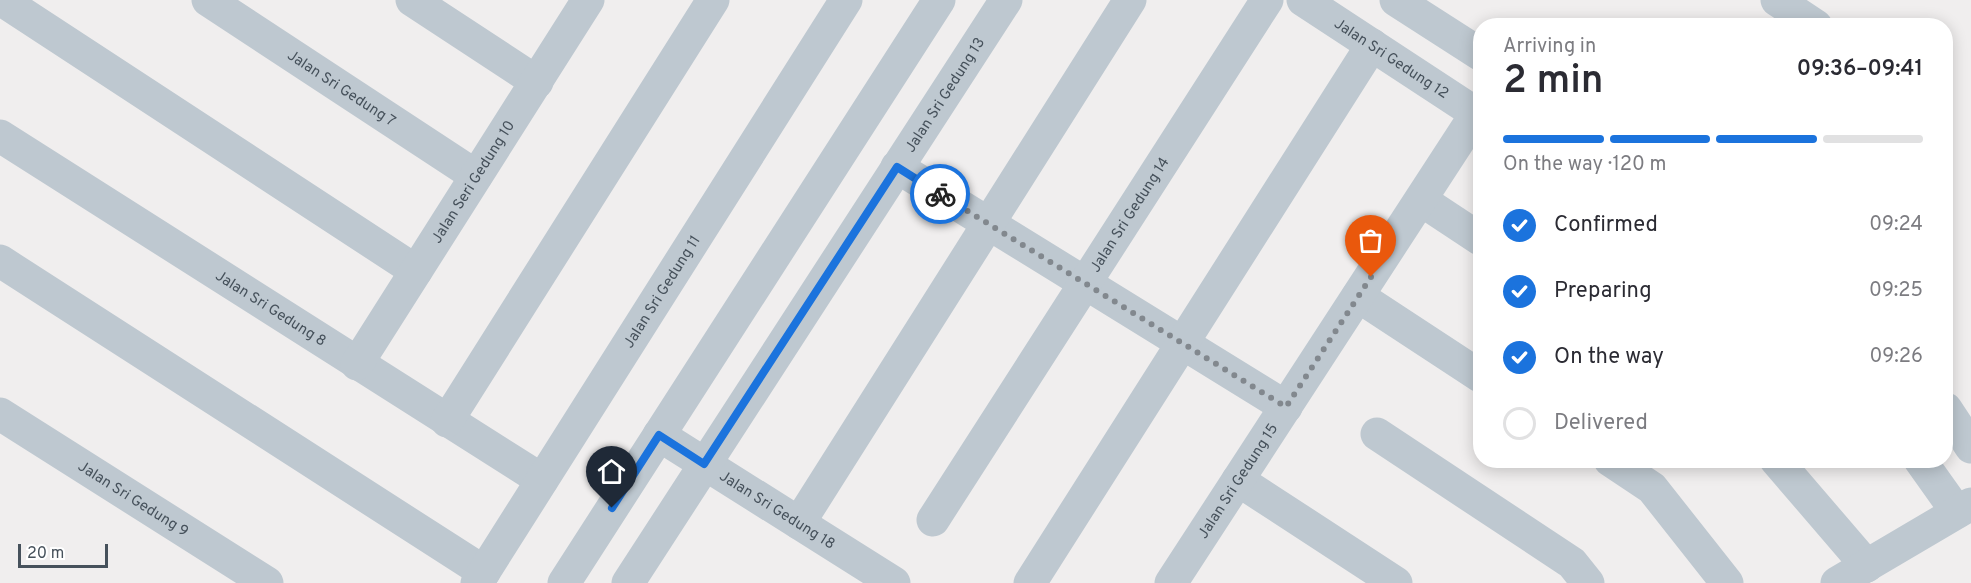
<!DOCTYPE html>
<meta charset="utf-8">
<style>
body{margin:0;font-family:Overpass,sans-serif;background:#f7f7f7;color:#2b2b33;height:100vh;display:flex;flex-direction:column;font-size:22px;white-space:nowrap}
*{box-sizing:border-box;margin:0}
p{font-size:20px;color:#7c7c81}
.icon{flex:none;width:33px;height:33px;fill:none;stroke:currentColor;stroke-width:2;stroke-linecap:round;stroke-linejoin:round}
.map{position:relative;flex:1;overflow:hidden}
.drawer{position:absolute;left:1473px;top:18px;width:480px;height:450px;display:flex;flex-direction:column;background:#fff;border-radius:24px;box-shadow:0 3px 15px #0003}
.drawer>*{flex:none}
.scale{position:absolute;left:18px;bottom:15px;width:90px;box-sizing:border-box;padding-left:6px;border:3px solid #46515b;border-top:0;font-size:16px;line-height:21px;white-space:nowrap;color:#46515b;-webkit-text-stroke:4px #fff;paint-order:stroke}
.pin{position:absolute;display:grid;place-items:center;width:51px;height:51px;color:#fff;margin:-62px -26px;border-radius:50% 50% 50% 0;rotate:-45deg;box-shadow:0 0 6px #0007}
.pin .icon{rotate:45deg}
.courier{position:absolute;display:grid;place-items:center;width:60px;height:60px;margin:-30px;border:4px solid #1b73dd;border-radius:50%;background:#fff;color:#222;box-shadow:0 2px 8px #0007}
.overview em{font-style:normal;font-weight:600}
.overview div{display:flex;flex-direction:column-reverse}
.overview{display:flex;align-items:center;justify-content:space-between;height:102px;padding:0 30px}
h1{font-size:39px;font-weight:600;line-height:45px}
.bar{display:grid;grid-template-columns:repeat(4,1fr);gap:9px 6px;align-content:center;height:72px;padding:0 30px}
.bar i{height:8px;border-radius:4px;background:#e1e1e2}
.bar .current{background:#1b73dd}
.bar p{grid-column:span 4}
ol{padding:0 30px;list-style:none}
li{display:flex;align-items:center;gap:18px;height:66px}
li p{margin-inline-start:auto}
li .icon{padding:6px;border-radius:50%;background:#1b73dd;color:#fff;stroke-width:4}
li:last-child{color:#7c7c81}
li i{width:33px;height:33px;border:3px solid #e1e1e2;border-radius:50%}
.map>svg:first-child{display:block}
</style>
<div class="map">
<svg width="1971" height="583" viewBox="0 0 1971 583">
<rect width="100%" height="100%" fill="#f0eeee"/>
<g fill="none" stroke-linecap="round" stroke-linejoin="round">
<!-- minor -->
<g stroke="#bec8d0" stroke-width="33">
<path id="s1" d="M208,0L476,176"/>
<path d="M412,0L537,82"/>
<path id="s2" d="M1303,0L1480,116"/>
<path d="M1396,0L1480,54"/>
<path d="M1777,0L1816,26"/>
<path d="M8,4L416,271"/>
<path id="s3" d="M0,136L542,480"/>
<path d="M897,167L1286,407"/>
<path d="M1421,200L1480,239"/>
<path d="M0,261L484,572"/>
<path d="M1358,296L1480,376"/>
<path id="s4" d="M357,364L588,0"/>
<path d="M1946,409L1971,447"/>
<path id="s5" d="M0,414L267,583"/>
<path d="M447,421L713,0"/>
<path d="M1377,434L1572,563L1588,583"/>
<path id="s6" d="M659,435L894,583"/>
<path d="M1610,460L1652,488L1727,583"/>
<path d="M1776,460L1867,566"/>
<path d="M1920,460L1957,512"/>
<path d="M1238,480L1396,583"/>
<path id="s7" d="M933,520L1267,0"/>
<path d="M799,523L1130,0"/>
<path id="s8" d="M477,583L846,0"/>
<path d="M564,583L939,0"/>
<path id="s9" d="M628,583L1006,0"/>
<path d="M1030,583L1372,45"/>
<path id="s10" d="M1171,583L1480,108"/>
<path d="M1837,583L1971,504"/>
</g>
</g>
<g fill="none" stroke-linecap="round" stroke-linejoin="round">
<!-- done -->
<path stroke="#82888e" stroke-width="6" stroke-dasharray="0 10.8" d="M940,194L1286,407L1371,277"/>
<!-- route -->
<path stroke="#1b73dd" stroke-width="8" d="M612,508L659,435L704,464L897,167L940,194"/>
</g>
<g text-anchor="middle" stroke-width="4.5" stroke-linejoin="round" paint-order="stroke">
<!-- street labels -->
<g font-size="15" fill="#46515b" stroke="#fff">
<text dy="5" stroke="none"><textPath href="#s2" startOffset="106">Jalan Sri Gedung 12</textPath></text>
<text dy="5" stroke="none"><textPath href="#s1" startOffset="160">Jalan Sri Gedung 7</textPath></text>
<text dy="5" stroke="none"><textPath href="#s9" startOffset="582">Jalan Sri Gedung 13</textPath></text>
<text dy="5" stroke="none"><textPath href="#s4" startOffset="216">Jalan Seri Gedung 10</textPath></text>
<text dy="5" stroke="none"><textPath href="#s7" startOffset="363">Jalan Sri Gedung 14</textPath></text>
<text dy="5" stroke="none"><textPath href="#s8" startOffset="345">Jalan Sri Gedung 11</textPath></text>
<text dy="5" stroke="none"><textPath href="#s3" startOffset="321">Jalan Sri Gedung 8</textPath></text>
<text dy="5" stroke="none"><textPath href="#s10" startOffset="122">Jalan Sri Gedung 15</textPath></text>
<text dy="5" stroke="none"><textPath href="#s5" startOffset="158">Jalan Sri Gedung 9</textPath></text>
<text dy="5" stroke="none"><textPath href="#s6" startOffset="140">Jalan Sri Gedung 18</textPath></text>
</g>
</g>
</svg>
<div class="scale">20 m</div>
<div class="pin" style="left:1371px;top:277px;background:#ea580c"><svg class="icon" aria-label="bag" viewBox="0 0 24 24"><path d="M5 8h14l-1 12H6zM9 8a3 3 0 0 1 6 0"/></svg></div>
<div class="pin" style="left:612px;top:508px;background:#1f2937"><svg class="icon" aria-label="home" viewBox="0 0 24 24"><path d="M3 11l9-7 9 7M6 9v11h12V9"/></svg></div>
<div class="courier" style="left:940px;top:194px"><svg class="icon" aria-label="bike" viewBox="0 0 24 24"><circle cx="6" cy="16" r="4"/><circle cx="18" cy="16" r="4"/><path d="M6 16l4-8h5l3 8M10 8l3 8H6M13 5h3"/></svg></div>
<section class="drawer">
<div class="overview"><div><h1>2 min</h1><p>Arriving in</p></div><em>09:36–09:41</em></div>
<div class="bar"><i class="current"></i><i class="current"></i><i class="current"></i><i></i><p>On the way · 120 m</p></div>
<ol>
<li><svg class="icon" aria-label="check" viewBox="0 0 24 24"><path d="M5 12l5 5 9-10"/></svg>Confirmed<p>09:24</p></li>
<li><svg class="icon" aria-label="check" viewBox="0 0 24 24"><path d="M5 12l5 5 9-10"/></svg>Preparing<p>09:25</p></li>
<li><svg class="icon" aria-label="check" viewBox="0 0 24 24"><path d="M5 12l5 5 9-10"/></svg>On the way<p>09:26</p></li>
<li><i></i>Delivered</li>
</ol>
</section>
</div>
